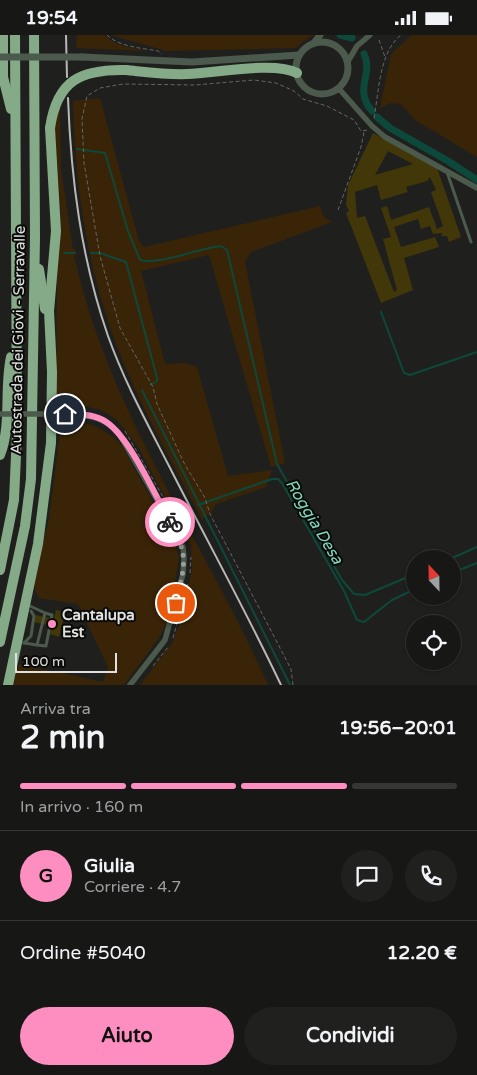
<!DOCTYPE html>
<html lang="it">
<meta charset="utf-8">
<style>
body{margin:0;font-family:"Varela Round",sans-serif;background:#20211f;color:#f1f3f6;height:100vh;display:flex;flex-direction:column;font-size:19px;white-space:nowrap}
*{box-sizing:border-box;margin:0}
p{font-size:16px;color:#9ea0a1}
.icon{flex:none;width:28px;height:28px;fill:none;stroke:currentColor;stroke-width:2;stroke-linecap:round;stroke-linejoin:round}
.map{position:relative;height:650px;overflow:hidden}
.panel{display:flex;flex-direction:column;background:#171816;flex:1}
.panel>*{flex:none}
.needle{width:32px;rotate:338deg}
.fabs{position:absolute;left:406px;top:515px;display:grid;gap:10px}
.fabs a{display:grid;place-items:center;width:55px;height:55px;border-radius:50%;background:#171816;box-shadow:0 1px 4px #0004,0 0 0 1px #363735;font-size:25px}
.scale{position:absolute;left:15px;bottom:12px;width:102px;box-sizing:border-box;padding-left:5px;border:2px solid #e0e1de;border-top:0;font-size:14px;line-height:18px;white-space:nowrap;color:#e0e1de;-webkit-text-stroke:4px #090a08;paint-order:stroke}
.pin{position:absolute;display:grid;place-items:center;width:42px;height:42px;color:#fff;margin:-21px;border:2px solid #fff;border-radius:50%;box-shadow:0 1px 5px #0007}
.courier{position:absolute;display:grid;place-items:center;width:50px;height:50px;margin:-25px;border:4px solid #fd8ebf;border-radius:50%;background:#fff;color:#222;box-shadow:0 1px 6px #0007}
.head em{font-style:normal;font-weight:700}
.head div{display:flex;flex-direction:column-reverse}
.head{display:flex;align-items:center;justify-content:space-between;height:85px;padding:0 20px}
h1{font-size:32px;font-weight:700;line-height:38px}
.bar{display:grid;grid-template-columns:repeat(4,1fr);gap:8px 5px;align-content:center;height:60px;padding:0 20px}
.bar i{height:6px;border-radius:4px;background:#363735}
.bar .selected{background:#fd8ebf}
.bar p{grid-column:span 4}
.line{display:flex;align-items:center;gap:12px;padding:0 20px;border-top:1px solid #363735}
.line div{flex:1}
.round{display:grid;place-items:center;flex:none;width:52px;height:52px;border-radius:26px;background:#20211f}
.action{display:flex;gap:10px;margin-top:auto;padding:10px 20px}
.action a{flex:1;height:58px;border-radius:30px;background:#fd8ebf;color:#111;font-size:20px;font-weight:700;line-height:58px;text-align:center}
.action a+a{background:#20211f;color:#f1f3f6}
.status{display:flex;justify-content:space-between;align-items:center;height:35px;padding:0 25px;background:#171816;direction:ltr}
.status svg{height:14px;fill:currentColor}
.map>svg:first-child{display:block}
</style>
<div class="status"><b>19:54</b><svg viewBox="0 0 49 12"><path d="M0 12V9h3v3zM5 12V6h3v6zM10 12V3h3v9zM15 12V0h3v12zM26 1h20v11H26zM47 4h2v5h-2z"/></svg></div>
<div class="map">
<svg width="477" height="650" viewBox="0 0 477 650">
<rect width="100%" height="100%" fill="#1f201d"/>
<!-- green -->
<g fill="#3a2407">
<path d="M77,0H105C115,12 134,13 148,16L76,13Z"/>
<path d="M111,0H314L302,7L296,13L166,16Z"/>
<path d="M412,0H477V122L415,85L401,69L391,68L380,73L391,19Z"/>
<path d="M100,63L139,206L144,212L320,171L323,181L332,187L251,217L245,227L285,428L271,432L209,220L141,236L165,329L185,328L197,332L228,441L272,435L266,452L216,469L211,478L202,485C177,435 149,387 127,336C90,250 75,159 73,66Z"/>
<path d="M60,73L61,134L73,214H75L76,219L74,220C108,376 204,506 268,650H140L172,608L179,590L192,536L191,510L137,410L117,385L101,375L84,371H56L57,233L61,182L54,91L56,80Z"/>
<path d="M79,387C97,390 107,397 121,409L172,502L179,522L169,582L159,603L124,650H13L19,629L103,647L108,632L78,569L39,563L35,555L34,544L49,484L61,390Z"/>
</g>
<g fill="none" stroke-linecap="round" stroke-linejoin="round">
<!-- stream -->
<g stroke="#0d493b" stroke-width="2">
<path d="M77,114L105,118L128,196L140,225C163,230 197,213 221,211L227,215L277,429L342,545L354,559L365,560L415,539"/>
<path d="M64,218H75"/>
<path d="M91,218H100L126,227L157,343V346L150,350"/>
<path d="M381,277L404,338L410,340L477,317"/>
<path d="M142,355L290,650"/>
<path d="M198,470L272,444H278L282,448L344,556L357,585L364,587L392,565L415,554"/>
<path d="M450,524L477,512"/>
<path d="M452,538L477,528"/>
</g>
<!-- canal -->
<g stroke="#0d493b" stroke-width="7">
<path d="M340,0L352,3"/>
<path d="M364,19C374,39 353,54 372,76"/>
<path d="M377,82L390,93L448,126L477,145"/>
</g>
</g>
<!-- building -->
<g fill="#423708" fill-rule="evenodd">
<path d="M373,98L436,130L461,202L449,207L447,201H442V198L433,199L430,191L421,194L418,184L394,192L401,212L435,202L439,212L404,223L413,255L381,268L346,178L349,176L346,170L348,150ZM388,116L413,129L375,140ZM430,142L436,155L431,157L443,191L437,194L429,172L391,185L387,171L381,173L391,202L383,204L397,255L394,257L365,181L357,183L355,157L377,150L381,165L408,157L406,152L427,146Z"/>
<path d="M56,575L65,577L59,602L50,599L52,591L34,587L36,580L54,584Z"/>
</g>
<g fill="none" stroke-linecap="round" stroke-linejoin="round">
<!-- path -->
<g stroke="#666764" stroke-width="1" stroke-dasharray="4 2.5" stroke-linecap="butt">
<path d="M107,0C119,12 142,13 158,16L162,19"/>
<path d="M379,5L385,22"/>
<path d="M374,83C379,57 379,17 401,0"/>
<path d="M338,175L361,112L364,97"/>
<path d="M125,396L173,479"/>
<path d="M190,538L191,522"/>
<path d="M173,603L188,549"/>
<path d="M153,631L169,611"/>
<path d="M293,650L291,634L210,479L205,463L184,428L157,369L153,352L120,293L100,221L84,128L82,84L87,61L100,53L123,49L195,50L254,45L276,48L294,56L303,64L327,71L354,85L361,96L368,95"/>
</g>
<!-- service -->
<g stroke="#4b5a4c" stroke-width="3">
<path d="M447,137L471,207"/>
<path d="M24,608L37,610L45,578L30,571"/>
<path d="M24,608L31,601L34,581L31,576"/>
<path d="M37,610L46,611L52,580L45,578"/>
</g>
<!-- minor -->
<g stroke="#4b5a4c" stroke-width="5.5">
<path d="M347,28L357,11L370,0"/>
<path d="M336,54L341,56L372,91L385,102L477,153"/>
<path d="M65,379C86,380 103,381 118,397L176,498L183,512L184,523L183,539L165,605L130,650"/>
</g>
<!-- tertiary -->
<g stroke="#4b5a4c" stroke-width="7">
<circle cx="322" cy="33" r="26"/>
<path d="M314,8L320,0"/>
<path d="M82,22L192,27L299,20"/>
</g>
<!-- motorway -->
<g stroke="#85aa88" stroke-width="10">
<path d="M3,0V42L11,74"/>
<path d="M126,35C146,37 167,40 188,39C215,38 275,26 297,38"/>
<path d="M39,234L45,274"/>
<path d="M0,420C12,389 4,354 11,322"/>
<path d="M0,535L14,465L17,398L15,0"/>
<path d="M0,607L25,491L31,444L35,202L34,0"/>
<path d="M8,650L38,509L51,408L52,337L49,276L56,196L50,93"/>
</g>
<!-- rail -->
<g stroke="#b8b9b6" stroke-width="2">
<path d="M66,0L67,42"/>
<path d="M68,63C71,144 81,223 108,301C124,346 147,388 169,431C206,504 246,576 281,650"/>
</g>
<!-- minor-bridge -->
<path stroke="#4b5a4c" stroke-width="5.5" d="M0,379H65"/>
<!-- tertiary-bridge -->
<path stroke="#4b5a4c" stroke-width="7" d="M0,22H82"/>
<!-- motorway-bridge -->
<path stroke="#85aa88" stroke-width="10" d="M50,93C57,45 81,34 126,35"/>
</g>
<g fill="none" stroke-linecap="round" stroke-linejoin="round">
<!-- done -->
<path stroke="#9c9d9a" stroke-width="5" stroke-dasharray="0 9" d="M170,487C190,522 184,531 176,568"/>
<!-- route -->
<path stroke="#fd8ebf" stroke-width="6" d="M65,379C78,379 91,379 103,385C128,398 155,460 170,487"/>
</g>
<!-- markers -->
<circle fill="#fd8ebf" stroke="#090a08" stroke-width="2" cx="52" cy="589" r="5"/>
<g text-anchor="middle" stroke-width="4" stroke-linejoin="round" paint-order="stroke">
<!-- street labels -->
<g font-size="15" fill="#e0e1de" stroke="#090a08">
<text transform="translate(18 305) rotate(-89)" y="5">Autostrada dei Giovi - Serravalle</text>
</g>
<!-- poi labels -->
<g font-size="15" font-weight="bold" fill="#e0e1de" stroke="#090a08" text-anchor="start">
<text x="62" y="585">Cantalupa<tspan x="62" dy="17">Est</tspan></text>
</g>
<!-- water labels -->
<g font-size="16" font-style="italic" fill="#80d9be" stroke="#090a08">
<text transform="translate(315 486) rotate(59)" y="6">Roggia Desa</text>
</g>
</g>
</svg>
<div class="fabs">
<a><svg class="needle" viewBox="-14 -14 28 28"><path d="M0-13l5 13h-10z" fill="#e53935"/><path d="M0 13l5-13h-10z" fill="#9ea0a1"/></svg></a>
<a><svg class="icon" aria-label="locate" viewBox="0 0 24 24"><circle cx="12" cy="12" r="6"/><path d="M12 2v4M12 18v4M2 12h4M18 12h4"/></svg></a>
</div>
<div class="scale">100 m</div>
<div class="pin" style="left:176px;top:568px;background:#ea580c"><svg class="icon" aria-label="bag" viewBox="0 0 24 24"><path d="M5 8h14l-1 12H6zM9 8a3 3 0 0 1 6 0"/></svg></div>
<div class="pin" style="left:65px;top:379px;background:#1f2937"><svg class="icon" aria-label="home" viewBox="0 0 24 24"><path d="M3 11l9-7 9 7M6 9v11h12V9"/></svg></div>
<div class="courier" style="left:170px;top:487px"><svg class="icon" aria-label="bike" viewBox="0 0 24 24"><circle cx="6" cy="16" r="4"/><circle cx="18" cy="16" r="4"/><path d="M6 16l4-8h5l3 8M10 8l3 8H6M13 5h3"/></svg></div>
</div>
<section class="panel">
<div class="head"><div><h1>2 min</h1><p>Arriva tra</p></div><em>19:56–20:01</em></div>
<div class="bar"><i class="selected"></i><i class="selected"></i><i class="selected"></i><i></i><p>In arrivo · 160 m</p></div>
<div class="line" style="height:90px"><b class="round" style="background:#fd8ebf;color:#111">G</b><div><b>Giulia</b><p>Corriere · 4.7</p></div><a class="round"><svg class="icon" aria-label="chat" viewBox="0 0 24 24"><path d="M4 5h16v11H9l-5 4z"/></svg></a><a class="round"><svg class="icon" aria-label="phone" viewBox="0 0 24 24"><path d="M5 4h4l2 5-3 2q2 4 5 5l2-3 5 2v4C11 20 4 13 5 4z"/></svg></a></div>
<div class="line" style="height:65px"><div>Ordine #5040</div><b>12.20 €</b></div>
<div class="action"><a>Aiuto</a><a>Condividi</a></div>
</section>
